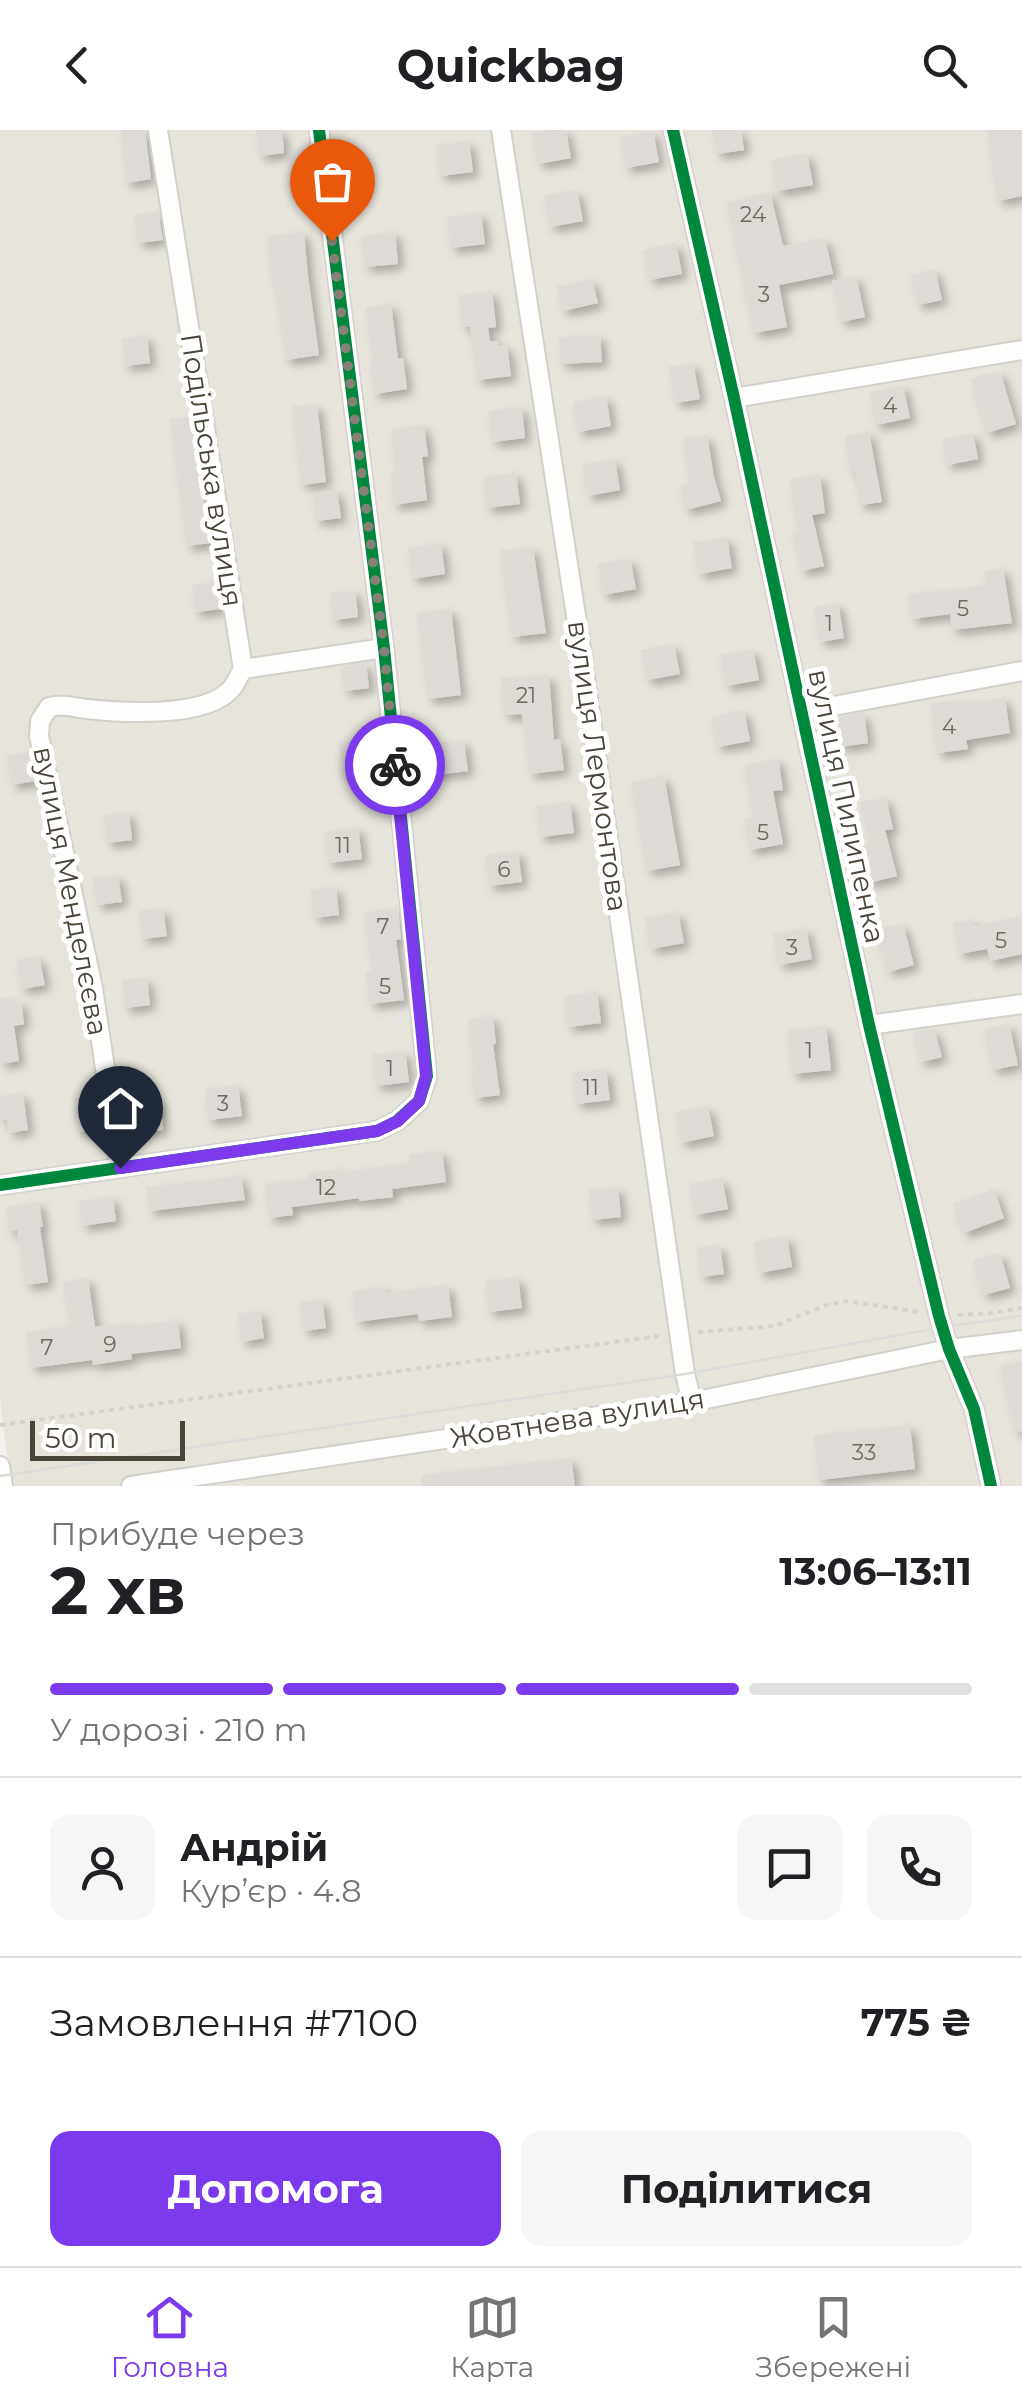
<!DOCTYPE html>
<html lang="uk">
<meta charset="utf-8">
<style>
body{margin:0;font-family:Montserrat,sans-serif;background:#f6f6f6;color:#202124;height:100vh;display:flex;flex-direction:column;font-size:38px;white-space:nowrap}
*{box-sizing:border-box;margin:0}
p{font-size:32px;color:#757577}
.icon{flex:none;width:55px;height:55px;fill:none;stroke:currentColor;stroke-width:2;stroke-linecap:round;stroke-linejoin:round}
.map{position:relative;height:1356px;overflow:hidden}
.sheet{display:flex;flex-direction:column;background:#fff;flex:1}
.sheet>*{flex:none}
.scale{position:absolute;left:30px;bottom:25px;width:155px;box-sizing:border-box;padding-left:10px;border:5px solid #4b4439;border-top:0;font-size:28px;line-height:35px;white-space:nowrap;color:#4b4439;-webkit-text-stroke:8px #fff;paint-order:stroke}
.pin{position:absolute;display:grid;place-items:center;width:85px;height:85px;color:#fff;margin:-102px -42px;border-radius:50% 50% 50% 0;rotate:-45deg;box-shadow:0 0 10px #0007}
.pin .icon{rotate:45deg}
.courier{position:absolute;display:grid;place-items:center;width:100px;height:100px;margin:-50px;border:8px solid #7c3aed;border-radius:50%;background:#fff;color:#222;box-shadow:0 2px 12px #0007}
.overview em{font-style:normal;font-weight:700}
.overview div{display:flex;flex-direction:column-reverse}
.overview{display:flex;align-items:center;justify-content:space-between;height:170px;padding:0 50px}
h1{font-size:65px;font-weight:700;line-height:75px}
.bar{display:grid;grid-template-columns:repeat(4,1fr);gap:15px 10px;align-content:center;height:120px;padding:0 50px}
.bar i{height:12px;border-radius:8px;background:#e0e0e0}
.bar .active{background:#7c3aed}
.bar p{grid-column:span 4}
.line{display:flex;align-items:center;gap:25px;padding:0 50px;border-top:2px solid #e0e0e0}
.line div{flex:1}
.round{display:grid;place-items:center;flex:none;width:105px;height:105px;border-radius:20px;background:#f6f6f6}
.primary-button{display:flex;gap:20px;margin-top:auto;padding:20px 50px}
.primary-button a{flex:1;height:115px;border-radius:20px;background:#7c3aed;color:#fff;font-size:40px;font-weight:700;line-height:115px;text-align:center}
.primary-button a+a{background:#f6f6f6;color:#202124}
header{display:flex;justify-content:space-between;align-items:center;height:130px;padding:0 50px;background:#fff;font-size:45px;font-weight:700}
.tabs{display:flex;justify-content:space-around;align-items:center;height:140px;border-top:2px solid #e0e0e0;background:#fff;font-size:28px;color:#757577}
.tabs a{display:grid;justify-items:center;gap:5px}
.tabs .active{color:#7c3aed}
.map>svg:first-child{display:block}
</style>
<header><svg class="icon" aria-label="back" viewBox="0 0 24 24"><path d="M15 5l-7 7 7 7"/></svg>Quickbag<svg class="icon" aria-label="search" viewBox="0 0 24 24"><circle cx="10" cy="10" r="6"/><path d="M15 15l6 6"/></svg></header>
<div class="map">
<svg width="1022" height="1356" viewBox="0 0 1022 1356">
<defs>
<filter id="shadow"><feDropShadow dx="5.5" dy="5.5" stdDeviation="5" flood-color="#0004"/></filter>
</defs>
<rect width="100%" height="100%" fill="#f4f2ee"/>
<!-- residential -->
<path fill="#e7e4dc" d="M0,0H1022V1356H11L0,1269Z"/>
<!-- building -->
<g fill="#dedbd6" filter="url(#shadow)">
<path d="M121,0H145L151,49L126,53Z"/>
<path d="M256,0H282L284,23L260,26Z"/>
<path d="M551,0H566L571,28L538,34L532,3Z"/>
<path d="M712,0H741L744,20L717,24Z"/>
<path d="M987,0H1022V66L998,71Z"/>
<path d="M653,1L659,32L626,38L620,7Z"/>
<path d="M469,11L473,42L440,46L436,15Z"/>
<path d="M807,23L813,55L777,61L771,30Z"/>
<path d="M577,60L583,91L550,97L544,66Z"/>
<path d="M770,62L783,116L825,108L833,144L779,155L787,197L754,203L727,72Z"/>
<path d="M158,82L163,110L138,113L134,85Z"/>
<path d="M481,83L485,114L451,118L447,87Z"/>
<path d="M304,102L308,146L319,225L286,230L274,150L272,151L267,106Z"/>
<path d="M395,102L398,134L365,137L361,106Z"/>
<path d="M676,113L682,144L649,150L643,120Z"/>
<path d="M935,139L942,170L918,175L911,145Z"/>
<path d="M856,146L865,187L841,192L832,151Z"/>
<path d="M592,149L598,173L563,181L557,157Z"/>
<path d="M492,161L496,197L488,198L490,211H498V216L507,215L511,246L477,250L470,196L462,197L458,166Z"/>
<path d="M391,174L398,229L403,228L407,259L374,264L370,232H373L366,177Z"/>
<path d="M147,205L150,233L125,236L122,209Z"/>
<path d="M600,205L602,232L561,234L559,207Z"/>
<path d="M693,233L700,269L675,273L669,237Z"/>
<path d="M1000,241L1016,294L987,303L971,249Z"/>
<path d="M903,255L910,288L876,295L870,262Z"/>
<path d="M606,266L611,296L578,302L573,272Z"/>
<path d="M317,274L326,352L301,355L292,277Z"/>
<path d="M522,277L525,308L492,312L488,281Z"/>
<path d="M191,287L210,413L187,416L170,289Z"/>
<path d="M424,295L428,326L422,327L427,370L394,375L390,344L396,343L391,299Z"/>
<path d="M869,302L882,372L860,375L855,342H851L845,306Z"/>
<path d="M973,303L978,329L947,335L942,309Z"/>
<path d="M707,305L714,347L721,371L686,380L680,355L690,353L683,309Z"/>
<path d="M615,329L620,360L588,366L582,335Z"/>
<path d="M516,343L520,374L487,378L483,347Z"/>
<path d="M820,345L825,383L812,385L824,436L802,441L792,402L797,401L790,349Z"/>
<path d="M337,360L341,388L316,391L313,363Z"/>
<path d="M727,407L732,438L699,444L693,413Z"/>
<path d="M441,413L445,444L412,449L408,418Z"/>
<path d="M533,417L546,503L512,507L500,421Z"/>
<path d="M630,428L636,459L603,465L598,434Z"/>
<path d="M1003,438L1012,493L952,500L950,484L912,489L908,464L941,460V462L986,455L984,441Z"/>
<path d="M217,452L221,479L195,482L192,455Z"/>
<path d="M355,460L358,487L333,490L330,463Z"/>
<path d="M838,473L844,508L820,512L814,477Z"/>
<path d="M451,479L461,565L428,569L417,483Z"/>
<path d="M674,514L680,544L647,550L641,520Z"/>
<path d="M753,519L759,550L726,556L720,525Z"/>
<path d="M366,533L369,558L344,561L341,537Z"/>
<path d="M549,545L554,610L560,609L564,640L530,644L522,584L504,585L501,548Z"/>
<path d="M1005,568L1010,603L966,610L968,619L937,623L930,573L961,570L962,574Z"/>
<path d="M744,580L750,611L717,617L711,587Z"/>
<path d="M864,583L868,613L839,617L835,588Z"/>
<path d="M372,609L376,640L343,644L339,613Z"/>
<path d="M464,610L468,641L434,645L431,614Z"/>
<path d="M30,622L35,651L12,655L7,626Z"/>
<path d="M778,628L783,660L773,661L783,714L750,720L744,689L754,687L744,635Z"/>
<path d="M664,646L680,735L647,741L631,652Z"/>
<path d="M886,667L893,699L885,700L897,746L868,753L859,718L870,715L861,672Z"/>
<path d="M570,672L574,703L540,707L536,676Z"/>
<path d="M129,682L132,710L107,713L104,685Z"/>
<path d="M358,697L362,729L328,733L324,702Z"/>
<path d="M518,721L522,752L489,756L485,725Z"/>
<path d="M118,745L122,772L97,775L93,748Z"/>
<path d="M336,757L339,785L314,788L311,760Z"/>
<path d="M163,778L167,806L142,809L139,781Z"/>
<path d="M398,778L401,809L396,810L404,870L370,874L366,843L372,842L364,782Z"/>
<path d="M678,782L684,813L651,819L645,788Z"/>
<path d="M1022,786V824L990,831L987,819L959,824L953,793L973,790L974,796Z"/>
<path d="M903,794L914,835L888,842L877,800Z"/>
<path d="M806,798L812,829L779,835L773,804Z"/>
<path d="M39,826L45,855L22,859L16,830Z"/>
<path d="M147,848L150,875L125,878L122,850Z"/>
<path d="M597,862L601,893L568,897L564,866Z"/>
<path d="M0,868H10L11,873L21,871L24,894L14,896L19,931L0,934Z"/>
<path d="M493,886L496,914H493L500,965L475,968L471,941H474L468,889Z"/>
<path d="M1009,894L1018,935L993,940L984,899Z"/>
<path d="M826,896L831,940L792,944L787,900Z"/>
<path d="M934,899L942,927L921,932L913,902Z"/>
<path d="M405,921L409,952L376,956L372,925Z"/>
<path d="M606,939L610,970L576,974L572,943Z"/>
<path d="M238,955L242,986L208,990L205,959Z"/>
<path d="M23,963L28,1000L9,1003L7,989L0,990V966Z"/>
<path d="M96,965L101,999L77,1002L73,969Z"/>
<path d="M160,968L163,1000L130,1004L129,995L126,996L123,973Z"/>
<path d="M708,976L714,1006L681,1013L675,982Z"/>
<path d="M442,1021L446,1052L392,1059L393,1067L359,1071V1068L292,1077L293,1085L269,1088L265,1054L308,1049L307,1043L341,1039V1042L410,1033L409,1025Z"/>
<path d="M241,1046L245,1070L150,1081L146,1057Z"/>
<path d="M722,1048L728,1079L695,1085L689,1054Z"/>
<path d="M618,1057L621,1087L592,1090L589,1060Z"/>
<path d="M994,1059L1004,1088L964,1103L953,1074Z"/>
<path d="M113,1067L116,1091L82,1096L79,1071Z"/>
<path d="M39,1072L43,1097H40L48,1152L26,1155L17,1100L9,1101L6,1077Z"/>
<path d="M787,1106L792,1137L759,1143L754,1112Z"/>
<path d="M720,1115L724,1144L701,1147L697,1118Z"/>
<path d="M1000,1123L1010,1158L983,1165L973,1130Z"/>
<path d="M518,1147L522,1178L489,1182L485,1151Z"/>
<path d="M88,1148L95,1197L127,1193V1197L178,1190L181,1218L131,1224L132,1229L93,1235L92,1230L31,1238L26,1202L71,1196L63,1152Z"/>
<path d="M448,1155L452,1187L419,1191L418,1184L356,1192L352,1161L385,1157L386,1163Z"/>
<path d="M322,1169L326,1198L304,1201L299,1173Z"/>
<path d="M260,1180L264,1208L242,1212L237,1184Z"/>
<path d="M1022,1231V1301L1015,1302L1000,1236Z"/>
<path d="M910,1295L915,1339L819,1350L814,1305Z"/>
<path d="M571,1328L575,1356H422V1345Z"/>
</g>
<g fill="none" stroke-linecap="round" stroke-linejoin="round">
<defs>
<g id="minor">
<path d="M158,0L243,539L384,518"/>
<path d="M501,0L577,492L685,1244L692,1272"/>
<path d="M673,0L734,268L869,895L939,1186L949,1219L974,1279L991,1356"/>
<path d="M734,268L1022,220"/>
<path d="M801,582L1022,541"/>
<path d="M869,895L1022,874"/>
<path d="M120,1038L93,858L39,606L40,591L49,577C66,574 71,577 87,579C123,583 206,588 231,559C236,554 239,545 243,539"/>
<path d="M0,1055L377,1001L397,991L419,971L427,946L384,518L319,0"/>
<path d="M0,1336L3,1356"/>
<path d="M131,1356L692,1272L949,1219L1022,1210"/>
</g>
</defs>
<!-- minor casing -->
<use href="#minor" stroke="#d2d0cb" stroke-width="22"/>
<!-- path -->
<g stroke="#d3d2cc" stroke-width="4" stroke-dasharray="5 5" stroke-linecap="butt">
<path d="M958,1185L991,1183L1022,1178"/>
<path d="M698,1202L774,1196L827,1175L847,1171L919,1182"/>
<path d="M0,1295L659,1206"/>
</g>
<!-- minor -->
<use href="#minor" stroke="#fdfdfc" stroke-width="18"/>
<!-- tram -->
<path stroke="#dbdbda" stroke-width="2.5" d="M0,1346L685,1244L943,1197L1022,1186"/>
<defs>
<g id="cycleway">
<path d="M673,0L734,268L869,895L939,1186L949,1219L974,1279L991,1356"/>
<path d="M0,1055L377,1001L397,991L419,971L427,946L384,518L319,0"/>
</g>
</defs>
<!-- cycleway casing -->
<use href="#cycleway" stroke="#fff" stroke-width="19"/>
<!-- cycleway -->
<use href="#cycleway" stroke="#00873e" stroke-width="12"/>
</g>
<g fill="none" stroke-linecap="round" stroke-linejoin="round">
<!-- done -->
<path stroke="#868178" stroke-width="10" stroke-dasharray="0 18" d="M332,111L384,518L395,635"/>
<!-- route -->
<path stroke="#7c3aed" stroke-width="12" d="M120,1038L377,1001L398,991L419,971L426,946L395,635"/>
</g>
<g text-anchor="middle" stroke-width="10" stroke-linejoin="round" paint-order="stroke">
<!-- number labels -->
<g font-size="22" fill="#706a61">
<text x="753" y="92">24</text>
<text x="764" y="172">3</text>
<text x="890" y="283">4</text>
<text x="963" y="486">5</text>
<text x="829" y="501">1</text>
<text x="526" y="573">21</text>
<text x="949" y="604">4</text>
<text x="763" y="710">5</text>
<text x="343" y="723">11</text>
<text x="504" y="747">6</text>
<text x="383" y="804">7</text>
<text x="1001" y="818">5</text>
<text x="792" y="825">3</text>
<text x="385" y="864">5</text>
<text x="809" y="928">1</text>
<text x="390" y="946">1</text>
<text x="591" y="965">11</text>
<text x="223" y="981">3</text>
<text x="326" y="1065">12</text>
<text x="110" y="1222">9</text>
<text x="47" y="1225">7</text>
<text x="864" y="1330">33</text>
</g>
<!-- street labels -->
<g font-size="28" fill="#4b4439" stroke="#fff">
<text transform="translate(212 340) rotate(81)" y="10">Подільська вулиця</text>
<text transform="translate(598 636) rotate(82)" y="10">вулиця Лермонтова</text>
<text transform="translate(847 676) rotate(78)" y="10">вулиця Пилипенка</text>
<text transform="translate(71 761) rotate(79)" y="10">вулиця Менделєєва</text>
<text transform="translate(577 1288) rotate(-9)" y="10">Жовтнева вулиця</text>
</g>
</g>
</svg>
<div class="scale">50 m</div>
<div class="pin" style="left:332px;top:111px;background:#ea580c"><svg class="icon" aria-label="bag" viewBox="0 0 24 24"><path d="M5 8h14l-1 12H6zM9 8a3 3 0 0 1 6 0"/></svg></div>
<div class="pin" style="left:120px;top:1038px;background:#1f2937"><svg class="icon" aria-label="home" viewBox="0 0 24 24"><path d="M3 11l9-7 9 7M6 9v11h12V9"/></svg></div>
<div class="courier" style="left:395px;top:635px"><svg class="icon" aria-label="bike" viewBox="0 0 24 24"><circle cx="6" cy="16" r="4"/><circle cx="18" cy="16" r="4"/><path d="M6 16l4-8h5l3 8M10 8l3 8H6M13 5h3"/></svg></div>
</div>
<section class="sheet">
<div class="overview"><div><h1>2 хв</h1><p>Прибуде через</p></div><em>13:06–13:11</em></div>
<div class="bar"><i class="active"></i><i class="active"></i><i class="active"></i><i></i><p>У дорозі · 210 m</p></div>
<div class="line" style="height:180px"><a class="round"><svg class="icon" aria-label="person" viewBox="0 0 24 24"><circle cx="12" cy="8" r="4"/><path d="M4 21q1-7 8-7t8 7"/></svg></a><div><b>Андрій</b><p>Кур’єр · 4.8</p></div><a class="round"><svg class="icon" aria-label="chat" viewBox="0 0 24 24"><path d="M4 5h16v11H9l-5 4z"/></svg></a><a class="round"><svg class="icon" aria-label="phone" viewBox="0 0 24 24"><path d="M5 4h4l2 5-3 2q2 4 5 5l2-3 5 2v4C11 20 4 13 5 4z"/></svg></a></div>
<div class="line" style="height:130px"><div>Замовлення #7100</div><b>775 ₴</b></div>
<div class="primary-button"><a>Допомога</a><a>Поділитися</a></div>
</section>
<nav class="tabs">
<a class="active"><svg class="icon" aria-label="home" viewBox="0 0 24 24"><path d="M3 11l9-7 9 7M6 9v11h12V9"/></svg>Головна</a>
<a><svg class="icon" aria-label="map" viewBox="0 0 24 24"><path d="M3 6l6-2 6 2 6-2v14l-6 2-6-2-6 2zM9 4v14M15 6v14"/></svg>Карта</a>
<a><svg class="icon" aria-label="saved" viewBox="0 0 24 24"><path d="M7 4h10v16l-5-4-5 4z"/></svg>Збережені</a>
</nav>
